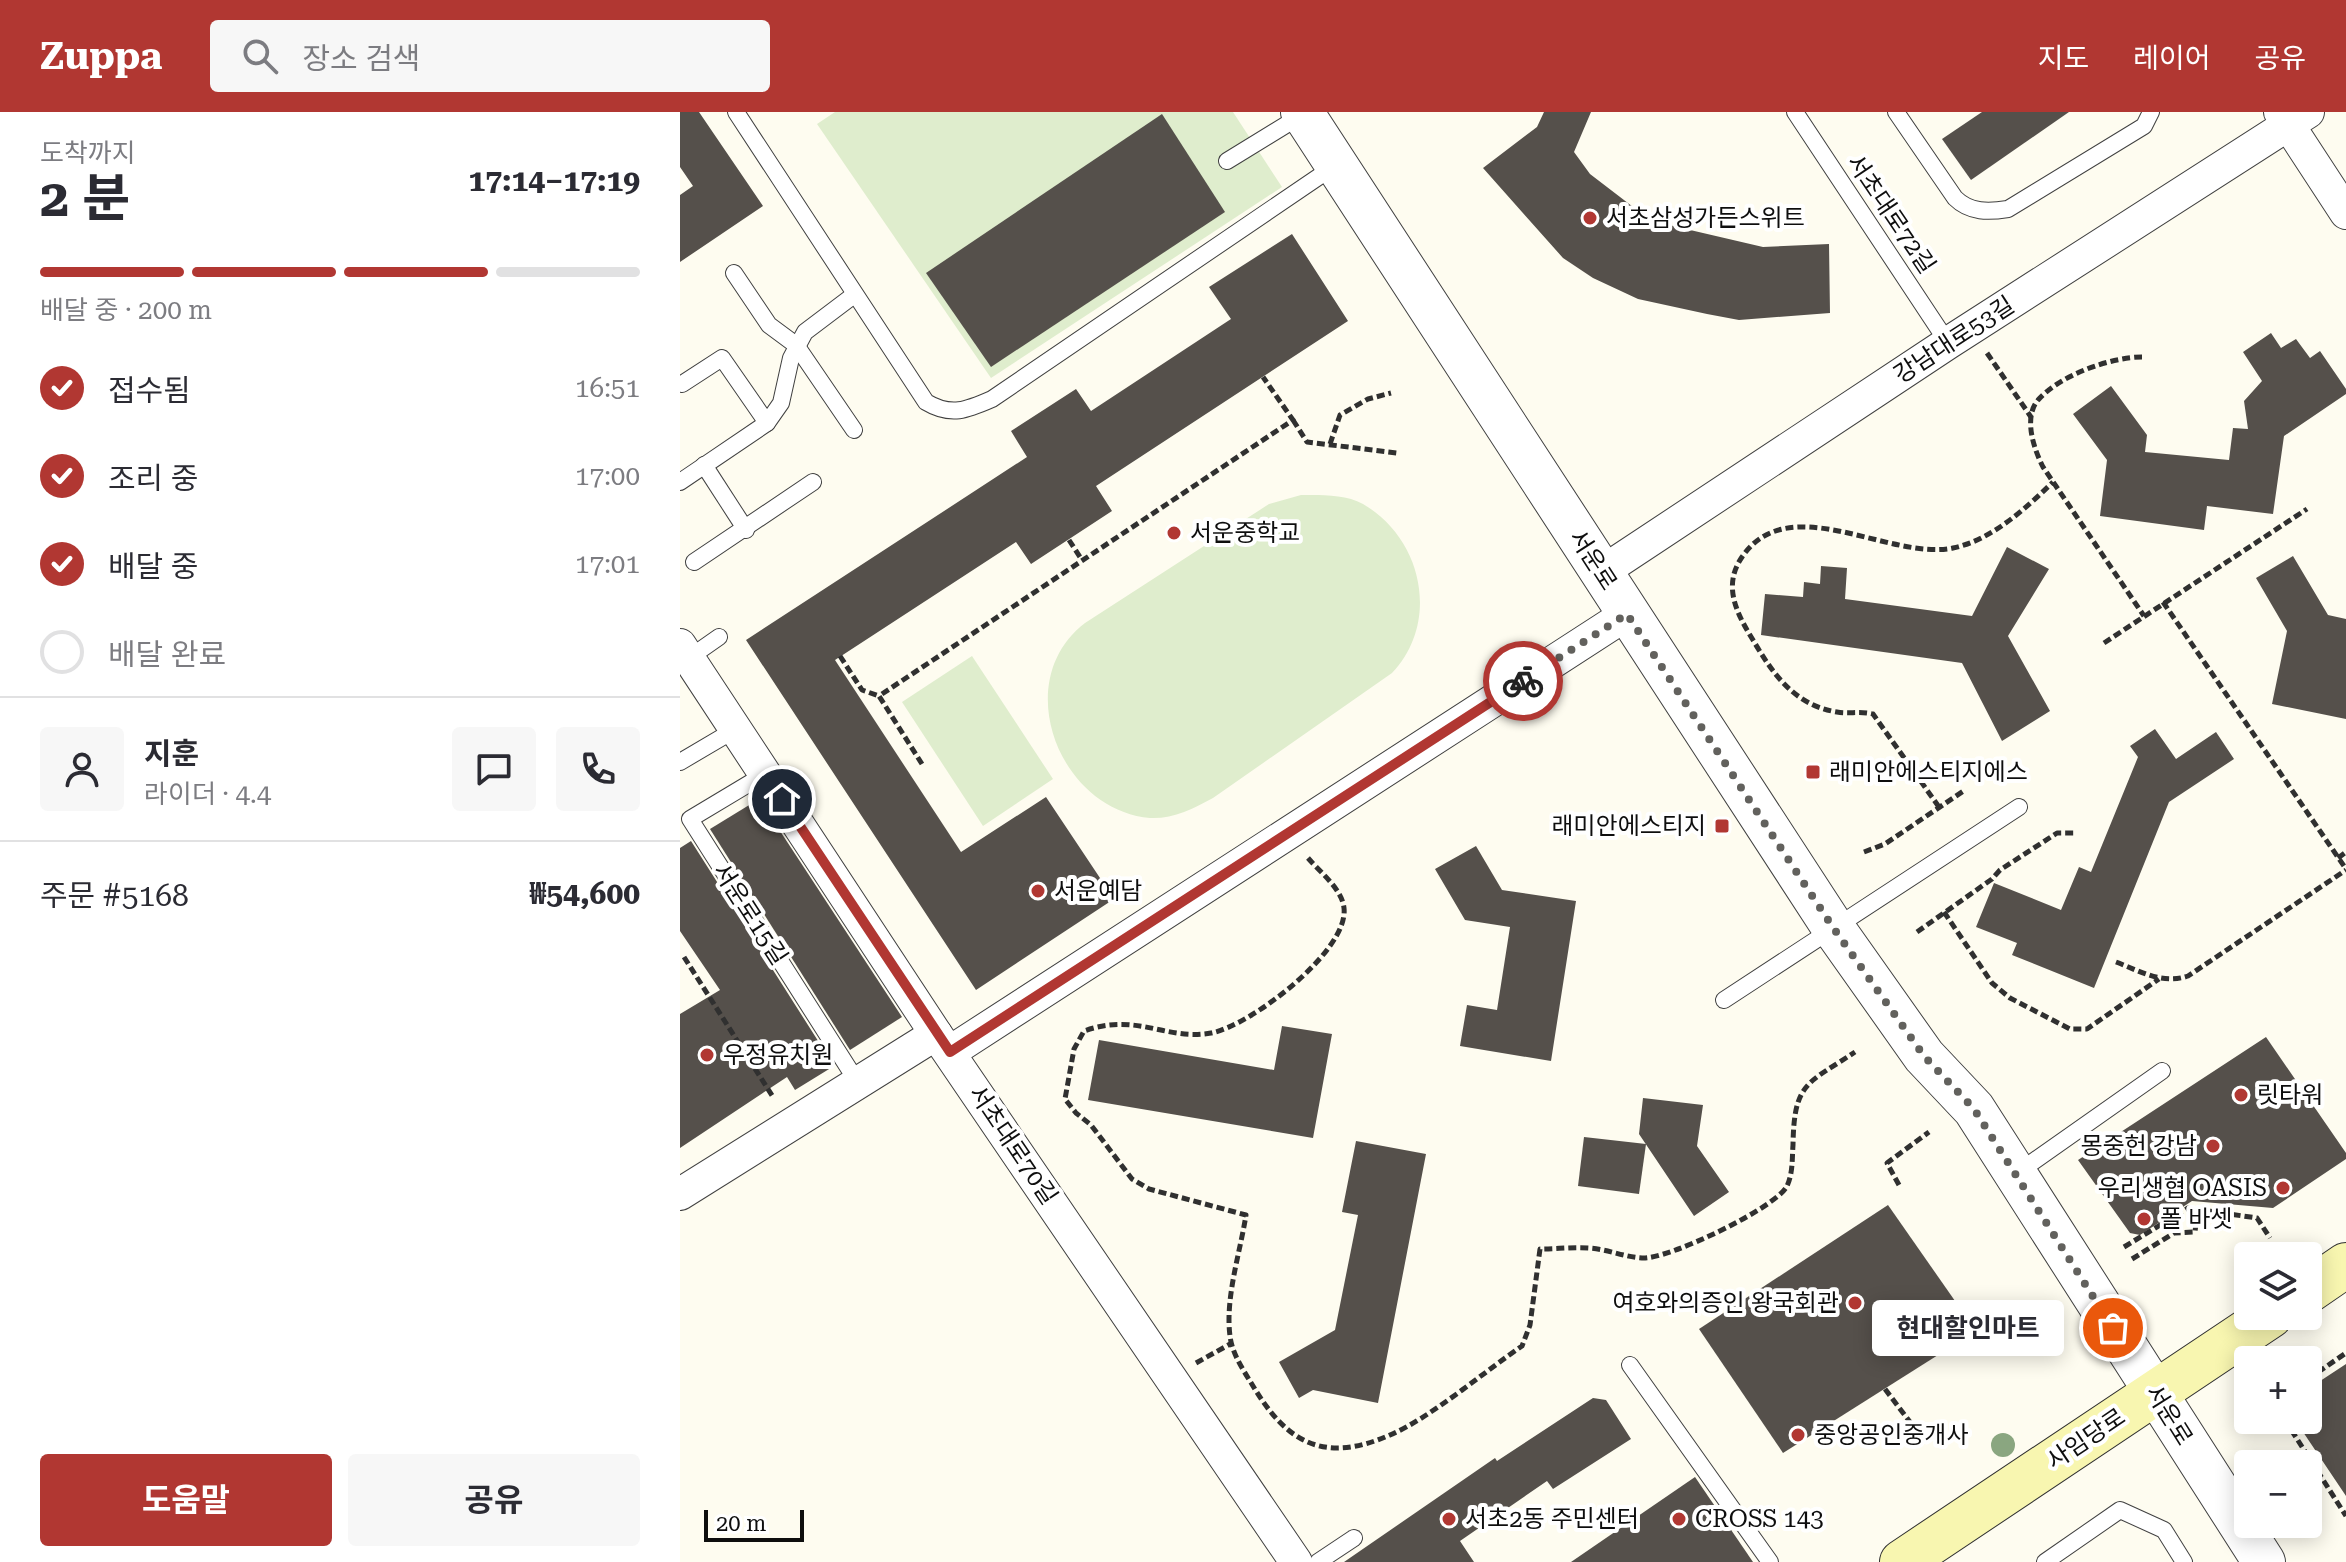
<!DOCTYPE html>
<html lang="ko">
<meta charset="utf-8">
<style>
body{margin:0;font-family:"Roboto Serif","Noto Sans KR",serif;background:#f7f7f7;color:#2b2b33;height:100vh;display:flex;flex-direction:column;font-size:30px;white-space:nowrap}
*{box-sizing:border-box;margin:0}
p{font-size:26px;color:#7c7c81}
.icon{flex:none;width:44px;height:44px;fill:none;stroke:currentColor;stroke-width:2;stroke-linecap:round;stroke-linejoin:round}
.map{position:relative;flex:1;overflow:hidden}
.sheet{display:flex;flex-direction:column;background:#fff;width:680px}
.sheet>*{flex:none}
.buttons{position:absolute;left:1554px;top:1130px;display:grid;gap:16px}
.buttons a{display:grid;place-items:center;width:88px;height:88px;border-radius:8px;background:#fff;box-shadow:0 4px 20px #0003;font-size:40px}
.scale{position:absolute;left:24px;bottom:20px;width:100px;box-sizing:border-box;padding-left:8px;border:4px solid #0e0e0e;border-top:0;font-size:22px;line-height:28px;white-space:nowrap;color:#0e0e0e;-webkit-text-stroke:6px #fff;paint-order:stroke}
.pin{position:absolute;display:grid;place-items:center;width:68px;height:68px;color:#fff;margin:-34px;border:4px solid #fff;border-radius:50%;box-shadow:0 2px 8px #0007}
.courier{position:absolute;display:grid;place-items:center;width:80px;height:80px;margin:-40px;border:6px solid #b13732;border-radius:50%;background:#fff;color:#222;box-shadow:0 2px 10px #0007}
.bubble{position:absolute;height:56px;border-radius:8px;background:#fff;box-shadow:0 4px 20px #0003;font-size:26px;font-weight:700;line-height:56px;text-align:center}
.overview em{font-style:normal;font-weight:700}
.overview div{display:flex;flex-direction:column-reverse}
.overview{display:flex;align-items:center;justify-content:space-between;height:136px;padding:0 40px}
h1{font-size:52px;font-weight:700;line-height:60px}
.bar{display:grid;grid-template-columns:repeat(4,1fr);gap:12px 8px;align-content:center;height:96px;padding:0 40px}
.bar i{height:10px;border-radius:6px;background:#e1e1e2}
.bar .current{background:#b13732}
.bar p{grid-column:span 4}
.line{display:flex;align-items:center;gap:20px;padding:0 40px;border-top:2px solid #e1e1e2}
.line div{flex:1}
.round{display:grid;place-items:center;flex:none;width:84px;height:84px;border-radius:8px;background:#f7f7f7}
ol{padding:0 40px;list-style:none}
li{display:flex;align-items:center;gap:24px;height:88px}
li p{margin-inline-start:auto}
li .icon{padding:8px;border-radius:50%;background:#b13732;color:#fff;stroke-width:4}
li:last-child{color:#7c7c81}
li i{width:44px;height:44px;border:4px solid #e1e1e2;border-radius:50%}
.button{display:flex;gap:16px;margin-top:auto;padding:16px 40px}
.button a{flex:1;height:92px;border-radius:8px;background:#b13732;color:#fff;font-size:32px;font-weight:700;line-height:92px;text-align:center}
.button a+a{background:#f7f7f7;color:#2b2b33}
header{display:flex;align-items:center;gap:48px;box-sizing:border-box;height:112px;padding:0 40px;background:#b13732;color:#fff}
header strong{font-size:38px}
nav{display:flex;gap:44px;margin-inline-start:auto;font-size:28px}
.search{width:560px;height:72px;background:#f7f7f7;display:flex;align-items:center;gap:20px;box-sizing:border-box;padding:0 28px;border-radius:8px;color:#7c7c81;font-size:30px}
main{display:flex;flex:1;min-height:0}
.map>svg:first-child{display:block}
</style>
<header>
<strong>Zuppa</strong>
<div class="search"><svg class="icon" aria-label="search" viewBox="0 0 24 24"><circle cx="10" cy="10" r="6"/><path d="M15 15l6 6"/></svg>장소 검색</div>
<nav><a>지도</a><a>레이어</a><a>공유</a></nav>
</header>
<main>
<section class="sheet">
<div class="overview"><div><h1>2 분</h1><p>도착까지</p></div><em>17:14–17:19</em></div>
<div class="bar"><i class="current"></i><i class="current"></i><i class="current"></i><i></i><p>배달 중 · 200 m</p></div>
<ol>
<li><svg class="icon" aria-label="check" viewBox="0 0 24 24"><path d="M5 12l5 5 9-10"/></svg>접수됨<p>16:51</p></li>
<li><svg class="icon" aria-label="check" viewBox="0 0 24 24"><path d="M5 12l5 5 9-10"/></svg>조리 중<p>17:00</p></li>
<li><svg class="icon" aria-label="check" viewBox="0 0 24 24"><path d="M5 12l5 5 9-10"/></svg>배달 중<p>17:01</p></li>
<li><i></i>배달 완료</li>
</ol>
<div class="line" style="height:144px"><a class="round"><svg class="icon" aria-label="person" viewBox="0 0 24 24"><circle cx="12" cy="8" r="4"/><path d="M4 21q1-7 8-7t8 7"/></svg></a><div><b>지훈</b><p>라이더 · 4.4</p></div><a class="round"><svg class="icon" aria-label="chat" viewBox="0 0 24 24"><path d="M4 5h16v11H9l-5 4z"/></svg></a><a class="round"><svg class="icon" aria-label="phone" viewBox="0 0 24 24"><path d="M5 4h4l2 5-3 2q2 4 5 5l2-3 5 2v4C11 20 4 13 5 4z"/></svg></a></div>
<div class="line" style="height:104px"><div>주문 #5168</div><b>₩54,600</b></div>
<div class="button"><a>도움말</a><a>공유</a></div>
</section>
<div class="map">
<svg width="1666" height="1450" viewBox="0 0 1666 1450">
<rect width="100%" height="100%" fill="#fefcf0"/>
<!-- pitch -->
<g fill="#dfedcd">
<path d="M155,0H553L602,75L311,266L137,12Z"/>
<path d="M621,383C641,383 665,382 683,392C742,426 761,509 712,561L533,686C513,697 493,707 470,706C379,698 329,569 405,511L589,392Z"/>
<path d="M292,544L373,667L303,714L222,590Z"/>
</g>
<!-- building -->
<g fill="#55504b">
<path d="M0,0H19L83,94L0,150V83L13,74L0,55Z"/>
<path d="M864,0H911L894,40L910,62L957,98L993,114L1083,135L1149,132L1150,201L1059,208L1027,202L958,187L913,166L883,146L803,56L857,15Z"/>
<path d="M1302,0H1389L1291,68L1262,27Z"/>
<path d="M482,2L545,100L311,255L246,161Z"/>
<path d="M612,122L668,209L416,374L432,399L351,452L336,430L155,548L281,740L366,685L434,787L296,878L66,528L347,345L331,319L396,277L411,299L551,207L529,175Z"/>
<path d="M1591,221L1601,236L1616,227L1630,246L1640,239L1666,277V282L1604,324L1593,402L1527,394L1524,418L1420,404L1427,348L1393,302L1431,274L1467,323L1465,340L1549,348L1553,316L1568,317L1564,289L1582,269L1563,240Z"/>
<path d="M1327,435L1369,457L1328,524L1370,599L1322,629L1282,551L1081,523L1085,482L1123,485L1124,470L1140,472L1141,454L1167,456L1165,487L1292,504Z"/>
<path d="M1613,444L1648,503L1666,507V607L1592,592L1607,519L1576,466Z"/>
<path d="M1475,617L1496,647L1536,620L1554,647L1489,690L1414,876L1332,843L1337,831L1296,815L1314,771L1381,798L1399,755L1411,760L1458,645L1450,634Z"/>
<path d="M79,687L222,905L170,938L30,717Z"/>
<path d="M11,729L154,954L115,978L107,965L0,1036V902L40,878L0,819V736Z"/>
<path d="M796,734L822,778L896,789L871,949L780,934L787,893L817,898L830,815L785,808L755,757Z"/>
<path d="M602,914L652,922L633,1026L408,988L419,928L594,958Z"/>
<path d="M1586,925L1666,1041V1047L1593,1096L1512,1089L1460,1123L1450,1121L1398,1048Z"/>
<path d="M963,986L1023,993L1017,1034L1049,1080L1014,1104L959,1022Z"/>
<path d="M904,1025L966,1032L959,1082L898,1074Z"/>
<path d="M676,1029L746,1042L698,1291L633,1278L619,1286L599,1250L655,1218L678,1103L662,1100Z"/>
<path d="M1208,1093L1296,1219L1103,1341L1019,1217Z"/>
<path d="M1666,1252V1384L1615,1308H1628V1277Z"/>
<path d="M913,1286L926,1288L951,1327L873,1377L867,1369L780,1429L794,1450H664L815,1346L817,1349Z"/>
<path d="M1015,1365L1073,1450H891Z"/>
</g>
<g fill="none" stroke-linecap="round" stroke-linejoin="round">
<defs>
<g id="service">
<path d="M56,0L246,290C271,305 287,298 312,287L656,53"/>
<path d="M1115,0L1268,231"/>
<path d="M1216,0L1275,86C1290,101 1309,100 1328,97L1464,14L1471,0"/>
<path d="M547,49L622,3"/>
<path d="M54,161L89,213L116,233L174,318"/>
<path d="M2,272L42,246L87,311"/>
<path d="M24,353L66,418"/>
<path d="M0,370L87,311L101,291L111,246L125,220L174,183"/>
<path d="M14,450L133,370"/>
<path d="M9,546L39,525"/>
<path d="M0,650L56,617"/>
<path d="M85,662L10,707L178,971"/>
<path d="M1044,888L1339,695"/>
<path d="M1337,1061L1482,959"/>
<path d="M950,1253L1090,1450"/>
<path d="M638,1450L674,1426"/>
<path d="M1365,1450L1440,1398L1484,1418L1504,1450"/>
</g>
<g id="minor">
<path d="M1600,0L1666,101"/>
<path d="M922,460L1268,231L1628,0"/>
<path d="M0,533L256,922L616,1450"/>
<path d="M270,940L947,502"/>
<path d="M0,1082L256,922"/>
</g>
<path id="tertiary" d="M622,0L1152,814L1244,944L1294,997L1584,1450"/>
<g id="secondary">
<path d="M1628,1179L1666,1153"/>
<path d="M1222,1450L1590,1204"/>
</g>
</defs>
<!-- service casing -->
<use href="#service" stroke="#414141" stroke-width="18"/>
<!-- minor casing -->
<use href="#minor" stroke="#414141" stroke-width="34"/>
<!-- tertiary casing -->
<use href="#tertiary" stroke="#414141" stroke-width="44"/>
<!-- secondary casing -->
<use href="#secondary" stroke="#303030" stroke-width="46"/>
<!-- path -->
<g stroke="#303030" stroke-width="5" stroke-dasharray="8 4" stroke-linecap="butt">
<path d="M1307,241L1351,305"/>
<path d="M1462,245C1431,245 1380,263 1358,288C1343,306 1354,337 1363,355L1464,504"/>
<path d="M613,308L627,330L717,341"/>
<path d="M650,332L660,303L688,287L711,281"/>
<path d="M389,428L402,448"/>
<path d="M1483,490L1666,757"/>
<path d="M1424,531L1627,397"/>
<path d="M160,544L182,578L199,584"/>
<path d="M242,652L199,584L613,308L583,265"/>
<path d="M1259,695L1193,602C1180,599 1169,602 1157,600C1114,593 1093,562 1073,528C1057,502 1042,474 1062,445C1109,376 1209,449 1273,436C1312,428 1346,396 1373,370"/>
<path d="M1184,740L1205,732L1285,678"/>
<path d="M628,746C640,760 662,777 664,796C669,839 570,914 531,921C485,929 458,900 404,919L394,937L385,987L396,1001L411,1013L452,1067L469,1077L566,1103C560,1141 545,1186 550,1224C552,1242 564,1259 573,1274C607,1331 644,1352 710,1323C750,1306 804,1260 842,1234L850,1213L860,1137C876,1137 892,1135 908,1136C927,1137 944,1145 962,1146C987,1148 1096,1096 1107,1074C1113,1061 1112,1047 1113,1033C1114,970 1127,972 1175,940"/>
<path d="M1658,746L1666,740"/>
<path d="M1264,800L1312,871L1330,886L1390,917H1407L1479,867"/>
<path d="M1237,820L1312,767L1320,758L1377,721H1396"/>
<path d="M4,845L93,985"/>
<path d="M1436,850C1460,859 1482,873 1508,864L1666,758"/>
<path d="M1219,1073L1207,1051L1249,1020"/>
<path d="M1444,1135L1508,1096L1577,1106L1590,1126"/>
<path d="M1452,1147L1494,1121L1515,1120L1516,1111"/>
<path d="M516,1251L552,1231"/>
<path d="M1628,1267L1666,1241"/>
<path d="M1205,1277L1233,1314"/>
<path d="M1605,1308L1666,1404"/>
<path d="M1628,1373L1641,1364"/>
</g>
<!-- service -->
<use href="#service" stroke="#fff" stroke-width="16"/>
<!-- minor -->
<use href="#minor" stroke="#fff" stroke-width="32"/>
<!-- tertiary -->
<use href="#tertiary" stroke="#fff" stroke-width="42"/>
<!-- secondary -->
<use href="#secondary" stroke="#f8f6b0" stroke-width="44"/>
</g>
<!-- trees -->
<circle fill="#8aa680" cx="1323" cy="1333" r="12"/>
<g fill="none" stroke-linecap="round" stroke-linejoin="round">
<!-- done -->
<path stroke="#62615d" stroke-width="8" stroke-dasharray="0 14.4" d="M843,569L947,502L1152,814L1244,944L1294,997L1433,1216"/>
<!-- route -->
<path stroke="#b13732" stroke-width="10" d="M102,687L270,940L843,569"/>
</g>
<!-- markers -->
<g fill="#b13732" stroke="#fff" stroke-width="3">
<circle cx="910" cy="106" r="8"/>
<circle cx="494" cy="421" r="8"/>
<rect x="1125" y="652" width="16" height="16" rx="4"/>
<rect x="1034" y="706" width="16" height="16" rx="4"/>
<circle cx="358" cy="779" r="8"/>
<circle cx="27" cy="943" r="8"/>
<circle cx="1561" cy="983" r="8"/>
<circle cx="1533" cy="1034" r="8"/>
<circle cx="1603" cy="1076" r="8"/>
<circle cx="1464" cy="1107" r="8"/>
<circle cx="1175" cy="1191" r="8"/>
<circle cx="1118" cy="1323" r="8"/>
<circle cx="769" cy="1407" r="8"/>
<circle cx="999" cy="1407" r="8"/>
</g>
<g text-anchor="middle" stroke-width="8" stroke-linejoin="round" paint-order="stroke">
<!-- street labels -->
<g font-size="24" fill="#0e0e0e" stroke="#fff">
<text transform="translate(1211 102) rotate(56)" y="8">서초대로72길</text>
<text transform="translate(1274 228) rotate(-33)" y="8">강남대로53길</text>
<text transform="translate(913 448) rotate(57)" y="8">서운로</text>
<text transform="translate(70 802) rotate(57)" y="8">서운로15길</text>
<text transform="translate(333 1033) rotate(56)" y="8">서초대로70길</text>
<text transform="translate(1489 1303) rotate(58)" y="8">서운로</text>
<text transform="translate(1406 1327) rotate(-34)" y="8">사임당로</text>
</g>
<!-- poi labels -->
<g font-size="24" fill="#0e0e0e" stroke="#fff" text-anchor="start">
<text x="926" y="114">서초삼성가든스위트</text>
<text x="510" y="429">서운중학교</text>
<text x="1149" y="668">래미안에스티지에스</text>
<text x="1026" y="722" text-anchor="end">래미안에스티지</text>
<text x="374" y="787">서운예담</text>
<text x="43" y="951">우정유치원</text>
<text x="1577" y="991">릿타워</text>
<text x="1517" y="1042" text-anchor="end">몽중헌 강남</text>
<text x="1587" y="1084" text-anchor="end">우리생협 OASIS</text>
<text x="1480" y="1115">폴 바셋</text>
<text x="1159" y="1199" text-anchor="end">여호와의증인 왕국회관</text>
<text x="1134" y="1331">중앙공인중개사</text>
<text x="785" y="1415">서초2동 주민센터</text>
<text x="1015" y="1415">CROSS 143</text>
</g>
</g>
</svg>
<div class="buttons">
<a><svg class="icon" aria-label="layers" viewBox="0 0 24 24"><path d="M12 4l9 5-9 5-9-5zM3 14l9 5 9-5"/></svg></a>
<a>+</a>
<a>−</a>
</div>
<div class="scale">20 m</div>
<div class="pin" style="left:1433px;top:1216px;background:#ea580c"><svg class="icon" aria-label="bag" viewBox="0 0 24 24"><path d="M5 8h14l-1 12H6zM9 8a3 3 0 0 1 6 0"/></svg></div>
<div class="pin" style="left:102px;top:687px;background:#1f2937"><svg class="icon" aria-label="home" viewBox="0 0 24 24"><path d="M3 11l9-7 9 7M6 9v11h12V9"/></svg></div>
<div class="courier" style="left:843px;top:569px"><svg class="icon" aria-label="bike" viewBox="0 0 24 24"><circle cx="6" cy="16" r="4"/><circle cx="18" cy="16" r="4"/><path d="M6 16l4-8h5l3 8M10 8l3 8H6M13 5h3"/></svg></div>
<div class="bubble" style="left:1192px;top:1188px;width:192px">현대할인마트</div>
</div>
</main>
